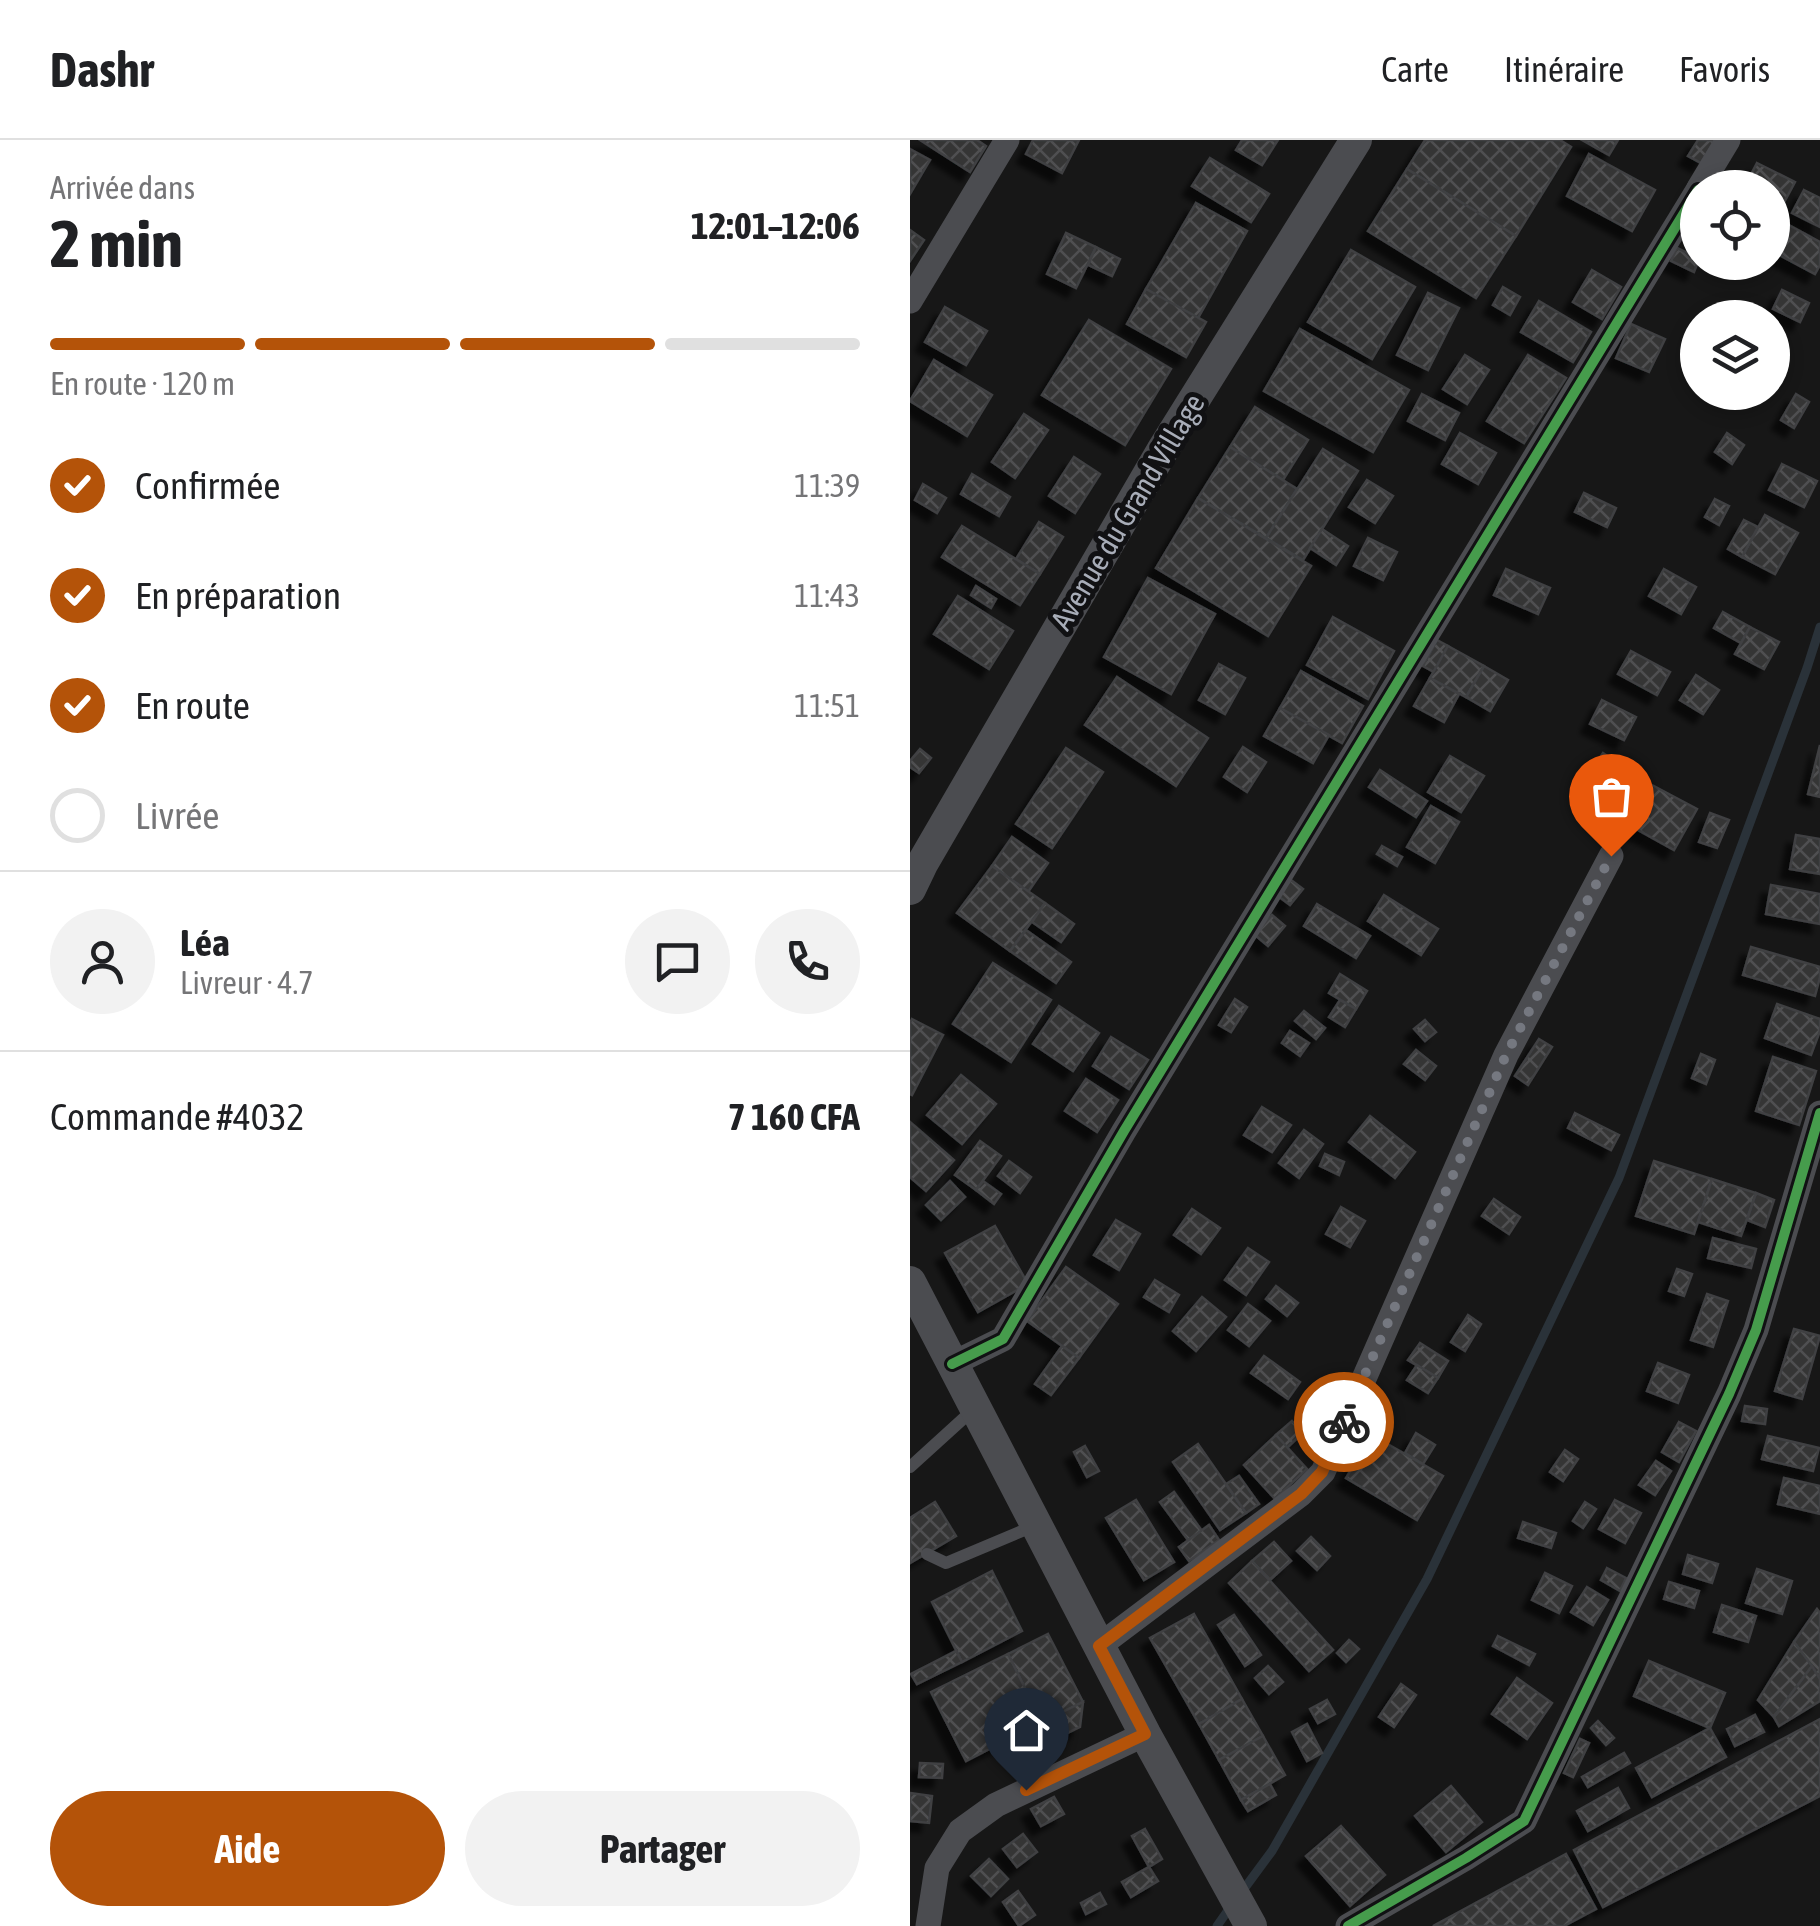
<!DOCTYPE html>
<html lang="fr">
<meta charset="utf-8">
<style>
body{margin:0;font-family:"Asap Condensed",sans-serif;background:#f2f2f2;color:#202124;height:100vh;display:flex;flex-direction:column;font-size:38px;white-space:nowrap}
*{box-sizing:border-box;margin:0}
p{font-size:32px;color:#757577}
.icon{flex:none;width:55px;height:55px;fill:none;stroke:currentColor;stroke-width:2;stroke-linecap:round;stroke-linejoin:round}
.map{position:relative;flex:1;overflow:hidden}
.drawer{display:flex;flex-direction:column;background:#fff;width:910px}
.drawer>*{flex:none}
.controls{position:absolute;left:770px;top:30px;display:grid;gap:20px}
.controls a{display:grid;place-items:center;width:110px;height:110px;border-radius:50%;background:#fff;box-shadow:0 5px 15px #0003;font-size:50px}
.pin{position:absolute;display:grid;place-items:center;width:85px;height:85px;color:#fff;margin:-102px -42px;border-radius:50% 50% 50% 0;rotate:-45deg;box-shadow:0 0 10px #0007}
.pin .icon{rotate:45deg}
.courier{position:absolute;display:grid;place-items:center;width:100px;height:100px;margin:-50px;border:8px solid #b45309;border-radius:50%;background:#fff;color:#222;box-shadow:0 2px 12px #0007}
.summary em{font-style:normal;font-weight:700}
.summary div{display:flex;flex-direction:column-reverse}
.summary{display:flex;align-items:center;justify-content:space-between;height:170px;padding:0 50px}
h1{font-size:65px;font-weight:700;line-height:75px}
.bar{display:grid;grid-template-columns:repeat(4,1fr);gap:15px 10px;align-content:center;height:120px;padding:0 50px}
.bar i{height:12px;border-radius:8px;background:#e0e0e0}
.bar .active{background:#b45309}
.bar p{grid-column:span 4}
.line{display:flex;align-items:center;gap:25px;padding:0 50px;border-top:2px solid #e0e0e0}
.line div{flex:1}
.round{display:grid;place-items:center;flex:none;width:105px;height:105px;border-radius:52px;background:#f2f2f2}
ol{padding:0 50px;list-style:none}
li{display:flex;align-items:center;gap:30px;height:110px}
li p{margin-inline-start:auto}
li .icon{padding:10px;border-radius:50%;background:#b45309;color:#fff;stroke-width:4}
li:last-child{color:#757577}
li i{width:55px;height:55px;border:5px solid #e0e0e0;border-radius:50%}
.button{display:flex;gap:20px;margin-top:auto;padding:20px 50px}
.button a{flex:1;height:115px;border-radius:60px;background:#b45309;color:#fff;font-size:40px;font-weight:700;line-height:115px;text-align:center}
.button a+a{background:#f2f2f2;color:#202124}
header{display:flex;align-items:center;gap:60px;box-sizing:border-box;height:140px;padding:0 50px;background:#fff;border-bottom:2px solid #e0e0e0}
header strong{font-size:48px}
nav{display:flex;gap:55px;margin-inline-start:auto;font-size:35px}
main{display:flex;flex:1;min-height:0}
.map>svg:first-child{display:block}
</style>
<header>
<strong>Dashr</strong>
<nav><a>Carte</a><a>Itinéraire</a><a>Favoris</a></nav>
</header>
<main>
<section class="drawer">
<div class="summary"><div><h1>2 min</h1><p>Arrivée dans</p></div><em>12:01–12:06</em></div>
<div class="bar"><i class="active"></i><i class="active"></i><i class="active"></i><i></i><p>En route · 120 m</p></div>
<ol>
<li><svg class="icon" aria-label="check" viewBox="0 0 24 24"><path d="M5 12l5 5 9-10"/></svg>Confirmée<p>11:39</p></li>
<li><svg class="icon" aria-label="check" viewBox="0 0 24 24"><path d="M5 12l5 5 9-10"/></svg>En préparation<p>11:43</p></li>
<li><svg class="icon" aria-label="check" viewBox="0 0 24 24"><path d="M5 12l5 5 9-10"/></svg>En route<p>11:51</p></li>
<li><i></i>Livrée</li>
</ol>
<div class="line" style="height:180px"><a class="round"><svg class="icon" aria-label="person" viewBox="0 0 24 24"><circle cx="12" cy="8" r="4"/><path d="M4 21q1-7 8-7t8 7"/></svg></a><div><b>Léa</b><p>Livreur · 4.7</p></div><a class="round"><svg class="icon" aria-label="chat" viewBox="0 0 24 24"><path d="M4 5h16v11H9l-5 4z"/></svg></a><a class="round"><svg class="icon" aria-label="phone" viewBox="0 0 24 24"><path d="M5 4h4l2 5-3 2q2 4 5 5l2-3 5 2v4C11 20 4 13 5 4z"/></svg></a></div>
<div class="line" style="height:130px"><div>Commande #4032</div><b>7 160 CFA</b></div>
<div class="button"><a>Aide</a><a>Partager</a></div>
</section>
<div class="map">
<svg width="910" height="1786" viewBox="0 0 910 1786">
<defs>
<pattern id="building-cross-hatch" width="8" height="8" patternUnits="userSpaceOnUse" patternTransform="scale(2.5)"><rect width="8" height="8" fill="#353536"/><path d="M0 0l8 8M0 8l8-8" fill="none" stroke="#4f5051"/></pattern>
<filter id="shadow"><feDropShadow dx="-9" dy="9" stdDeviation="2.5" flood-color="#0009"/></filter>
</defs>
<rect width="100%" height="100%" fill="#171717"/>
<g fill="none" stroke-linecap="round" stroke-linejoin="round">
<!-- stream -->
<g stroke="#2a3239" stroke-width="9">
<path d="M331,1753L362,1711L517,1439L709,1038L897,528L910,487"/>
<path d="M307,1786L321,1766"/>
</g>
</g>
<!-- building -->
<g fill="url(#building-cross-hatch)" stroke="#3f4043" stroke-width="2.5" filter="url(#shadow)">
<path d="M10,0H67L76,6L60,32Z"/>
<path d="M123,0H169L152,33L116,14Z"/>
<path d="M332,0H368L352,25L326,10Z"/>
<path d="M515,0H650L661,7L606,96L497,29Z"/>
<path d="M672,0H708L699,15Z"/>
<path d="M788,0H805L791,23L778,16Z"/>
<path d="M0,9L20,20L0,54Z"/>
<path d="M679,14L745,50L722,91L657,56Z"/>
<path d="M300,18L359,54L341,82L282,46Z"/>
<path d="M847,23L885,42L864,81L862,48H834Z"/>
<path d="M497,29L606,96L566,158L458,91Z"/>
<path d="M894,50L910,58V87L882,73Z"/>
<path d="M286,63L337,91L288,178L236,149Z"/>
<path d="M877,84L910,102V125L905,134L862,111Z"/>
<path d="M0,90L14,100L0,121Z"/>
<path d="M156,93L186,107L166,148L137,134Z"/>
<path d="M186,107L210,119L202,136L178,125Z"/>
<path d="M767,108L788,118V122L784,132L761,121Z"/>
<path d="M441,110L505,147L462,219L398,182Z"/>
<path d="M682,130L711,147L692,179L663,162Z"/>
<path d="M593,147L610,157L600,175L583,165Z"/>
<path d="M236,149L296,182L276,217L217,184Z"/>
<path d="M872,150L899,163L890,182L863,169Z"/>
<path d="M518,153L549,168L518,230L487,215Z"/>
<path d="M629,161L681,192L663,222L611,192Z"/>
<path d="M35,167L77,191L56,225L15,202Z"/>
<path d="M179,180L261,229L215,305L132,255Z"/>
<path d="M721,184L755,199L739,232L706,218Z"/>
<path d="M390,189L499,250L463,312L354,251Z"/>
<path d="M555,215L579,230L557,264L533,249Z"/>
<path d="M618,215L656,238L614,303L577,281Z"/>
<path d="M24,220L82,255L57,296L0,261Z"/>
<path d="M512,254L549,273L535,300L498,281Z"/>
<path d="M886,254L899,262L884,288L871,280Z"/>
<path d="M345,267L398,300L373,340L320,307Z"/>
<path d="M114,274L138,290L105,338L82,322Z"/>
<path d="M550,293L586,313L568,344L532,324Z"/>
<path d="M817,293L834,305L822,324L805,312Z"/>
<path d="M320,307L387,349L356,398L288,358Z"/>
<path d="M413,309L448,331L393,420L356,398Z"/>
<path d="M164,317L190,334L165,373L139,356Z"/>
<path d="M872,324L907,341L894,367L859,350Z"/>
<path d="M62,334L100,357L89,376L51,354Z"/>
<path d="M457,340L483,356L465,383L439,367Z"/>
<path d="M13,344L36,358L27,373L5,360Z"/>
<path d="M674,353L706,368L697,387L665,372Z"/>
<path d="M288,358L401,426L358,496L246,428Z"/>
<path d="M805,359L819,366L809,385L795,377Z"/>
<path d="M855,375L888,393L865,434L832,417Z"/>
<path d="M834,380L848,387L832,417L818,409Z"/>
<path d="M129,382L153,397L130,434L106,419Z"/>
<path d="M52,386L130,434L110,465L32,417Z"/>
<path d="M412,389L438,406L426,425L400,408Z"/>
<path d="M458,398L487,412L473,440L444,426Z"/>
<path d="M596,429L640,448L628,474L584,455Z"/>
<path d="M754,429L786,447L771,474L739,456Z"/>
<path d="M238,438L305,474L261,554L194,517Z"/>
<path d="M66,446L86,459L81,468L61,455Z"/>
<path d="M48,456L103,491L79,529L24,494Z"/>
<path d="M813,472L840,487L831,503L804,488Z"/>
<path d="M423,477L484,511L458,559L397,525Z"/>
<path d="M840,487L869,502L854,529L825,514Z"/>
<path d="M527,500L538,506L524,532L513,526Z"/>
<path d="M538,506L574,526L556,557L520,538Z"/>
<path d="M721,511L760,532L747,555L708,534Z"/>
<path d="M309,524L335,538L315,574L289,560Z"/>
<path d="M574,526L598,540L580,571L556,557Z"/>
<path d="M391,531L453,566L432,603L370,568Z"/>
<path d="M786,535L809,550L793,574L770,560Z"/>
<path d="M207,537L298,598L266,646L175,585Z"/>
<path d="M520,538L549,554L534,582L504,566Z"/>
<path d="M692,560L726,577L714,600L680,584Z"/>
<path d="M370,568L419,595L403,623L354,596Z"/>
<path d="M910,605V657L898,654Z"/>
<path d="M333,607L356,622L337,652L314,637Z"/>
<path d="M156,608L193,632L142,708L106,684Z"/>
<path d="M10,609L21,618L9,633L0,627V621Z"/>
<path d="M693,613L720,631L712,643L685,625Z"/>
<path d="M540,616L574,636L551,672L518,652Z"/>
<path d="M470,630L517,661L506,677L459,647Z"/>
<path d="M742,645L787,669L764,710L719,685Z"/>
<path d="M521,666L549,682L525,723L497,707Z"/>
<path d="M800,673L819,680L807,708L789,702Z"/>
<path d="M886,695L910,699V734L880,729Z"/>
<path d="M102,697L138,723L118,752L82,726Z"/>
<path d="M472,706L492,717L487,726L467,714Z"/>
<path d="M82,726L135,763L100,811L47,773Z"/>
<path d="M381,740L393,749L380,765L368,756Z"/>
<path d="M861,745L910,754V784L856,774Z"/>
<path d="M474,755L528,789L511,815L458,781Z"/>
<path d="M135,763L164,784L151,802L122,782Z"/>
<path d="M407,764L460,796L446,818L394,786Z"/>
<path d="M362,775L375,786L358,806L345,795Z"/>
<path d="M116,790L161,822L146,843L100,811Z"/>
<path d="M841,807L910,827V837L905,856L833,835Z"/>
<path d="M83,823L141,860L101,922L43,884Z"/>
<path d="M430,834L457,851L446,869L419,853Z"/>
<path d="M325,859L337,867L321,892L309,885Z"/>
<path d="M430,860L446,869L435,887L419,877Z"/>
<path d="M867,864L910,879V891L901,915L855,898Z"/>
<path d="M149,866L189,893L163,931L123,904Z"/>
<path d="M394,871L415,888L406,899L385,881Z"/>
<path d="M2,879L33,895L2,955L0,954V883Z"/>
<path d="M515,880L526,892L515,901L504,889Z"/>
<path d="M380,891L399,903L390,916L372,903Z"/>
<path d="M201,897L238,920L219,949L183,926Z"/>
<path d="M629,899L642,907L618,945L605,936Z"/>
<path d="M506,910L526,926L515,940L494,924Z"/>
<path d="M791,914L805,920L796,944L782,938Z"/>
<path d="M863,917L906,931L889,985L846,971Z"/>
<path d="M51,935L86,964L52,1004L17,975Z"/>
<path d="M176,939L208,960L187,992L155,971Z"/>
<path d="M352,967L381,985L362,1012L334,995Z"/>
<path d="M665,973L709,995L701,1010L658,988Z"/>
<path d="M460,976L505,1012L485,1038L439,1002Z"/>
<path d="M0,982L44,1020L16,1051L0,1037Z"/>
<path d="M394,990L413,1004L389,1038L369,1023Z"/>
<path d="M70,1001L91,1016L66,1050L45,1035Z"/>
<path d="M415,1014L434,1022L429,1035L410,1026Z"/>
<path d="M99,1021L121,1037L110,1053L88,1036Z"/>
<path d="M744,1021L802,1039L784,1094L726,1076Z"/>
<path d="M802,1039L846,1053L831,1096L788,1082Z"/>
<path d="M40,1041L55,1057L31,1080L16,1065Z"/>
<path d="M73,1041L91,1054L84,1064L66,1050Z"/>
<path d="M846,1053L864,1060L855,1087L837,1080Z"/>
<path d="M584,1059L610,1077L599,1094L572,1076Z"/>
<path d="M431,1067L455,1081L440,1107L416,1094Z"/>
<path d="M282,1069L310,1088L291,1114L264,1095Z"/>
<path d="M206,1080L230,1094L209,1130L184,1115Z"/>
<path d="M85,1086L118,1144L68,1172L35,1113Z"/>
<path d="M803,1098L846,1109L841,1128L798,1118Z"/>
<path d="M338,1108L359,1122L336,1155L315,1140Z"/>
<path d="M156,1127L208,1164L169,1218L117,1181Z"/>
<path d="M767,1129L782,1134L774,1156L759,1151Z"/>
<path d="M245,1140L269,1155L259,1172L234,1157Z"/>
<path d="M366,1146L388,1163L377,1176L356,1159Z"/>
<path d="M797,1154L818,1161L803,1207L781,1200Z"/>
<path d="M292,1157L316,1177L286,1211L263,1191Z"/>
<path d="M338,1164L360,1181L339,1206L318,1190Z"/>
<path d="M558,1175L571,1184L555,1211L541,1202Z"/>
<path d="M884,1189L910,1196L892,1259L865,1251Z"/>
<path d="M510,1203L538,1221L528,1238L498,1220Z"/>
<path d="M152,1206L169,1218L141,1255L125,1244Z"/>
<path d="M354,1216L390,1242L378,1259L341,1233Z"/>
<path d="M748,1223L779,1235L768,1263L737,1251Z"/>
<path d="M507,1225L528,1238L518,1253L497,1240Z"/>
<path d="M835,1266L857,1269L855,1284L832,1281Z"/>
<path d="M382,1281L393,1293L377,1308L366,1295Z"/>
<path d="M769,1282L786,1291L769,1322L752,1312Z"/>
<path d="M506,1293L525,1305L513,1324L495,1313Z"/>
<path d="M366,1295L397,1329L365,1359L334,1325Z"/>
<path d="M462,1295L533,1336L507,1380L436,1338Z"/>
<path d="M858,1296L909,1308L903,1331L852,1319Z"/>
<path d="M288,1304L336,1373L310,1390L263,1322Z"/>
<path d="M175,1306L189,1331L177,1337L164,1312Z"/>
<path d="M655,1310L668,1319L653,1341L640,1332Z"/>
<path d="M746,1321L761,1331L745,1355L729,1345Z"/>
<path d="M329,1336L349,1364L336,1373L316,1344Z"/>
<path d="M874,1338L910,1346V1374L868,1364Z"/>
<path d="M264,1352L292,1391L278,1400L250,1362Z"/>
<path d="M226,1360L264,1422L234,1440L196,1378Z"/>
<path d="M705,1360L731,1373L715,1403L689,1389Z"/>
<path d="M25,1362L46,1396L0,1423V1378Z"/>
<path d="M675,1362L686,1369L673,1388L663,1381Z"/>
<path d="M613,1382L646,1393L641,1408L608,1398Z"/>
<path d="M299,1385L309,1400L279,1421L269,1407Z"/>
<path d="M401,1397L420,1416L407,1430L387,1411Z"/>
<path d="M364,1402L381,1421L360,1440L342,1421Z"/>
<path d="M778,1415L808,1424L802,1443L773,1434Z"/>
<path d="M342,1421L423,1510L399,1531L319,1443Z"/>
<path d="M697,1428L716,1438L710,1451L691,1440Z"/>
<path d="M847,1429L882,1441L872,1474L836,1463Z"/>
<path d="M82,1431L112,1491L52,1522L22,1462Z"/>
<path d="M635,1433L662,1446L649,1473L622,1460Z"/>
<path d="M759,1442L789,1451L784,1468L754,1459Z"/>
<path d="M677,1447L698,1460L683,1485L661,1472Z"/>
<path d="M812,1465L846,1476L838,1502L804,1492Z"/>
<path d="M907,1469L910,1473V1539L884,1502Z"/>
<path d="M284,1474L332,1559L289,1584L240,1498Z"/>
<path d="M324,1475L351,1515L335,1526L308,1485Z"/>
<path d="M138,1494L173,1562L132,1582L98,1514Z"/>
<path d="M588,1496L625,1514L619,1525L583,1506Z"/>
<path d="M439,1500L449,1509L436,1522L427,1513Z"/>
<path d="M884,1502L902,1526L864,1577L848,1560Z"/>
<path d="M46,1511L52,1522L7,1544L1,1534Z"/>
<path d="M98,1514L132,1582L56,1621L21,1552Z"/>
<path d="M739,1521L815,1553L800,1588L724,1556Z"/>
<path d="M358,1526L373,1542L359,1554L345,1538Z"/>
<path d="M902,1526L910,1539V1561L869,1586L864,1577Z"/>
<path d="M607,1538L642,1563L617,1599L582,1574Z"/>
<path d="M491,1544L506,1555L484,1587L469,1577Z"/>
<path d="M332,1559L353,1596L309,1620L289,1584Z"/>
<path d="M417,1560L425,1574L408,1583L400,1569Z"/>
<path d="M173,1562L170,1587L141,1601L132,1582Z"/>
<path d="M845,1575L854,1592L825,1606L817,1589Z"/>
<path d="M910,1579V1656L693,1767L664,1710Z"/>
<path d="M688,1581L704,1598L696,1605L681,1588Z"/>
<path d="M397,1584L412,1613L397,1621L382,1592Z"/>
<path d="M800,1588L816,1617L742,1657L726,1628Z"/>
<path d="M353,1596L375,1635L331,1660L309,1620Z"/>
<path d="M670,1599L679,1603L663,1637L654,1633Z"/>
<path d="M714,1613L720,1623L678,1647L672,1637Z"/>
<path d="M10,1623L33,1624L32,1638L9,1637Z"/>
<path d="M360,1644L366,1655L338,1671L331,1660Z"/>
<path d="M541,1646L572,1682L536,1712L505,1676Z"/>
<path d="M708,1648L719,1668L678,1691L667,1671Z"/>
<path d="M0,1653L22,1656L19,1683L0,1681Z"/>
<path d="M144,1657L154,1674L131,1686L121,1669Z"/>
<path d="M431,1686L475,1735L440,1766L396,1716Z"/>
<path d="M235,1689L252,1719L239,1727L222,1696Z"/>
<path d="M113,1694L127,1712L107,1727L93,1709Z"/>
<path d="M656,1714L686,1769L654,1786H523Z"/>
<path d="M79,1719L98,1739L81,1756L61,1736Z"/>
<path d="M239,1727L248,1741L221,1757L212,1742Z"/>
<path d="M108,1751L125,1775L109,1786L93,1762Z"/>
<path d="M190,1753L196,1764L176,1774L171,1763Z"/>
</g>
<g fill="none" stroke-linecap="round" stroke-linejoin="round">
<!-- service -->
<g stroke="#4b4c50" stroke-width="12">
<path d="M0,1327L65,1268"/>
<path d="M17,1414L36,1423L124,1386"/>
</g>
<!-- minor -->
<g stroke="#4b4c50" stroke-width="25">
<path d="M789,48L818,0"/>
<path d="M0,161L97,0"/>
<path d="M42,1224L93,1199L214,991L788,50"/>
<path d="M189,1506L391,1354L413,1332L596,915L701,716"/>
<path d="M18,1786L27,1728L50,1691L86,1665L235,1594"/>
<path d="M438,1786L556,1718L614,1681L819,1254L846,1190L910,973"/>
</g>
<!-- tertiary -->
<g stroke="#4b4c50" stroke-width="32">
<path d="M0,749L12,724L252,311L446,0"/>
<path d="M0,1142L235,1594L341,1786"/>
</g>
<defs>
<g id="cycleway">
<path d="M42,1224L93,1199L214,991L788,50"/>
<path d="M438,1786L556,1718L614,1681L819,1254L846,1190L910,973"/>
</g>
</defs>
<!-- cycleway casing -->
<use href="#cycleway" stroke="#111113" stroke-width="16"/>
<!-- cycleway -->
<use href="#cycleway" stroke="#469c4c" stroke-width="10"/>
</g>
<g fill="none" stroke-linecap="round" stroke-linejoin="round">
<!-- done -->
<path stroke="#757880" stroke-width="10" stroke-dasharray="0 18" d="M434,1282L596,915L701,716"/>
<!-- route -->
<path stroke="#b45309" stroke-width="12" d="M116,1650L235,1594L189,1506L391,1354L412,1332L434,1282"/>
</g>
<g text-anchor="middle" stroke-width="10" stroke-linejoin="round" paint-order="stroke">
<!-- street labels -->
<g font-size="30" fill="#a8adb8" stroke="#111113">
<text transform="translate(218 372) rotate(-59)" y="10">Avenue du Grand Village</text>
</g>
</g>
</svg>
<div class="controls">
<a><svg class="icon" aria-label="locate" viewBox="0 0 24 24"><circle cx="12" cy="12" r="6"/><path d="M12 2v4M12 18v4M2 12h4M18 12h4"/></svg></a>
<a><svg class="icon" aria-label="layers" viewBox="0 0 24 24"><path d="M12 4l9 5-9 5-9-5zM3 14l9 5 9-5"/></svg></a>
</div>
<div class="pin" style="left:701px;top:716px;background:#ea580c"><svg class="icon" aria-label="bag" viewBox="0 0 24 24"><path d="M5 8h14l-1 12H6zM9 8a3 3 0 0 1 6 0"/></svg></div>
<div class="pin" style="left:116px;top:1650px;background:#1f2937"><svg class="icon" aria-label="home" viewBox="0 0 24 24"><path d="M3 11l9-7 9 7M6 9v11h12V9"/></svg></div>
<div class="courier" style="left:434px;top:1282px"><svg class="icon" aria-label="bike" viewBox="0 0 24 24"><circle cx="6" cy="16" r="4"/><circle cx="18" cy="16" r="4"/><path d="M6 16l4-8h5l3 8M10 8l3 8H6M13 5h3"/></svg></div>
</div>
</main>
